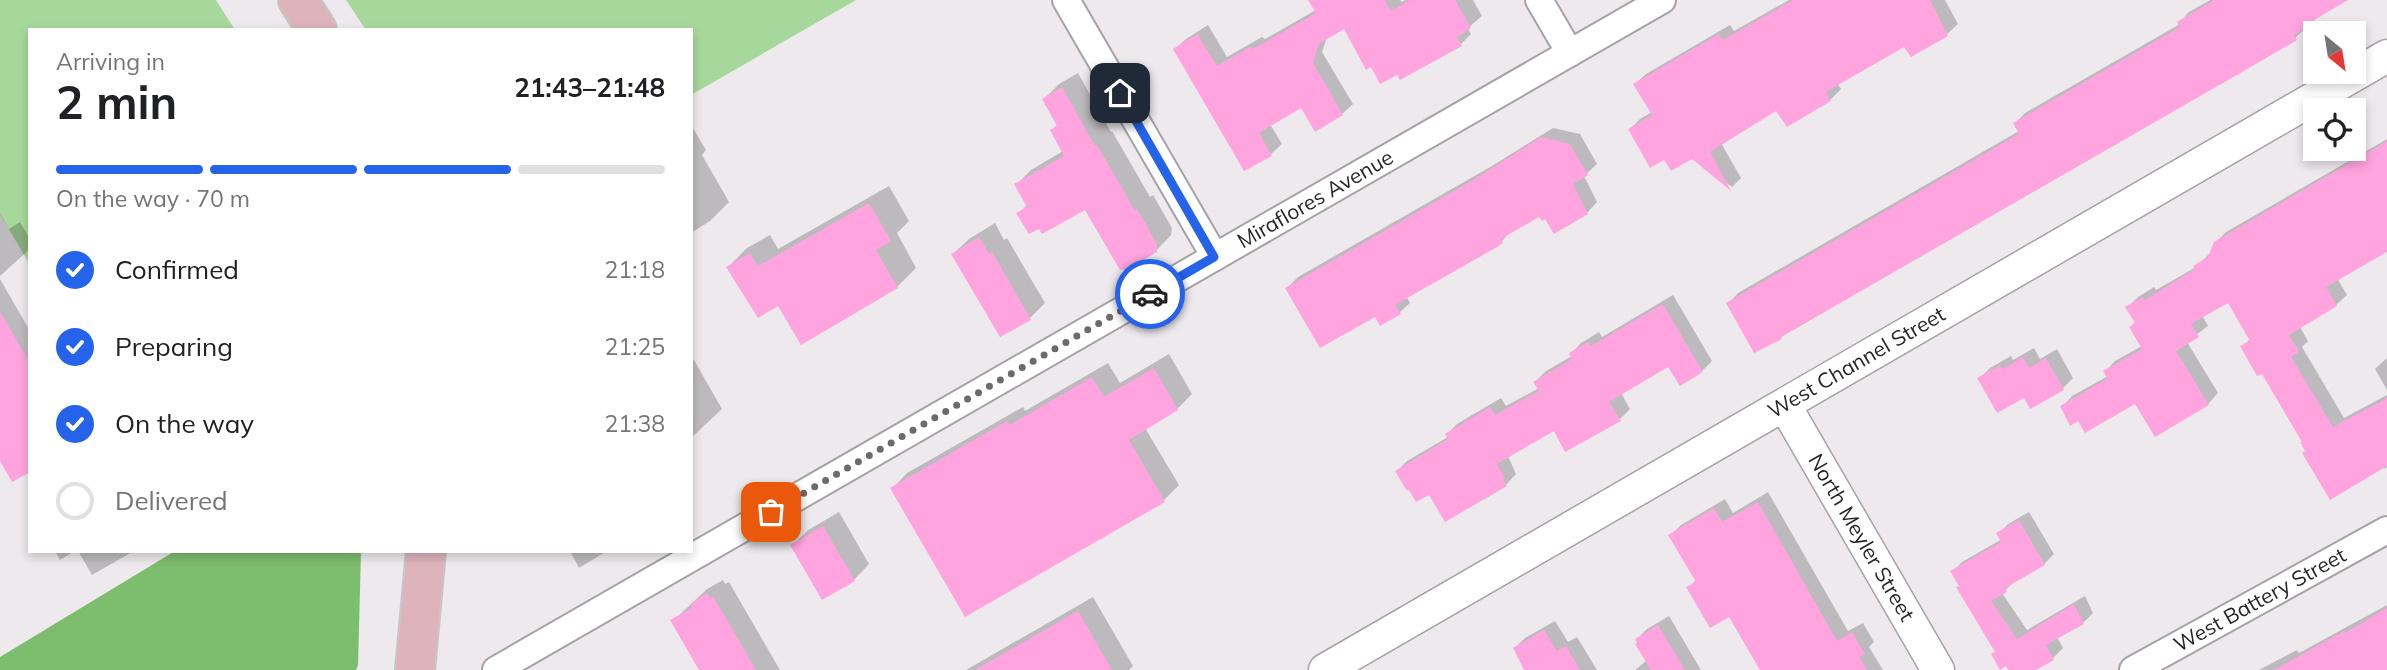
<!DOCTYPE html>
<meta charset="utf-8">
<style>
body{margin:0;font-family:Mulish,sans-serif;background:#f2f2f2;color:#202124;height:100vh;display:flex;flex-direction:column;font-size:26px;white-space:nowrap}
*{box-sizing:border-box;margin:0}
p{font-size:23px;color:#757577}
.icon{flex:none;width:38px;height:38px;fill:none;stroke:currentColor;stroke-width:2;stroke-linecap:round;stroke-linejoin:round}
.map{position:relative;flex:1;overflow:hidden}
.details{position:absolute;left:28px;top:28px;width:665px;height:525px;display:flex;flex-direction:column;background:#fff;border-radius:0px;box-shadow:0 4px 10px #0003}
.details>*{flex:none}
.needle{width:46px;rotate:150deg}
.tools{position:absolute;left:2303px;top:21px;display:grid;gap:14px}
.tools a{display:grid;place-items:center;width:63px;height:63px;border-radius:0px;background:#fff;box-shadow:0 4px 10px #0003;font-size:35px}
.pin{position:absolute;display:grid;place-items:center;width:60px;height:60px;color:#fff;margin:-30px;border-radius:14px;box-shadow:0 4px 10px #0006}
.courier{position:absolute;display:grid;place-items:center;width:70px;height:70px;margin:-35px;border:5px solid #2563eb;border-radius:50%;background:#fff;color:#222;box-shadow:0 2px 9px #0007}
.overview em{font-style:normal;font-weight:700}
.overview div{display:flex;flex-direction:column-reverse}
.overview{display:flex;align-items:center;justify-content:space-between;height:119px;padding:0 28px}
h1{font-size:46px;font-weight:700;line-height:52px}
.bar{display:grid;grid-template-columns:repeat(4,1fr);gap:10px 7px;align-content:center;height:84px;padding:0 28px}
.bar i{height:9px;border-radius:5px;background:#e0e0e0}
.bar .on{background:#2563eb}
.bar p{grid-column:span 4}
ol{padding:0 28px;list-style:none}
li{display:flex;align-items:center;gap:21px;height:77px}
li p{margin-inline-start:auto}
li .icon{padding:7px;border-radius:50%;background:#2563eb;color:#fff;stroke-width:4}
li:last-child{color:#757577}
li i{width:38px;height:38px;border:4px solid #e0e0e0;border-radius:50%}
.map>svg:first-child{display:block}
</style>
<div class="map">
<svg width="2387" height="670" viewBox="0 0 2387 670">
<rect width="100%" height="100%" fill="#ede9ed"/>
<!-- green -->
<g fill="#a6d89b">
<path d="M0,0H216L235,30H30V265L0,214Z"/>
<path d="M346,0H856L691,95V30H366Z"/>
</g>
<!-- forest -->
<path fill="#7dbd6e" d="M175,551H361L358,665L356,670H0V657Z"/>
<!-- shadow -->
<g fill="#0003">
<path d="M1310,0H1400L1402,2L1405,0H1473L1482,16L1468,28L1471,34L1461,44L1345,26L1327,37L1322,52L1353,104L1342,114L1301,106L1270,124L1282,144L1271,154L1245,169L1175,49L1186,39L1208,25L1227,57L1262,37L1265,39L1316,10Z"/>
<path d="M1789,0H1945L1958,24L1947,34L1911,55L1905,44L1837,83L1841,89L1830,100L1787,124L1776,108L1721,143L1741,178L1732,187L1692,157H1665L1630,129L1640,119L1652,112L1635,84L1646,74L1730,25L1734,31Z"/>
<path d="M2210,0H2345L2320,15L2295,38L1781,337L1728,304L1738,293L2019,131L2015,123L2025,113L2180,24L2179,23L2189,12Z"/>
<path d="M1078,73L1111,132L1112,131L1150,197L1153,195L1172,228L1171,235L1156,251L1085,207L1019,213L1027,205L1016,185L1031,170L1063,151L1052,130L1058,124L1044,99L1059,84Z"/>
<path d="M691,125L706,150L702,155L729,202L710,221L691,233Z"/>
<path d="M1553,128L1580,134L1597,164L1584,176L1597,202L1587,213L1540,215L1512,230L1502,241L1406,296L1410,303L1399,313L1375,314L1287,288L1298,277L1492,166Z"/>
<path d="M2387,139V250L2337,278L2347,295L2336,305L2300,327L2308,341L2302,347L2344,418L2387,395V467L2384,469L2382,466L2307,450L2262,371L2242,347L2251,338L2229,300L2202,315L2208,326L2187,342L2218,393L2208,404L2136,401L2079,419L2062,407L2072,396L2108,376L2105,372L2115,361L2142,346L2131,327L2136,322L2128,307L2138,297L2154,287L2156,290L2196,267L2211,252L2215,243L2226,232Z"/>
<path d="M889,186L909,221L897,233L916,268L897,287L779,304L728,267L747,248L770,235L778,249Z"/>
<path d="M0,213L9,229L20,222L30,239V249L0,276Z"/>
<path d="M995,223L1004,240L1007,238L1045,303L1030,318L953,254L969,239Z"/>
<path d="M0,279L30,331V472L0,456Z"/>
<path d="M1673,295L1712,361L1702,371L1668,364L1621,393L1630,409L1620,419L1555,429L1508,456L1516,474L1506,485L1430,492L1397,471L1407,461L1448,437L1447,434L1457,424L1501,398L1506,406L1539,388L1535,382L1546,371L1572,356L1571,354L1581,343L1599,332L1602,337Z"/>
<path d="M2034,348L2040,359L2057,349L2073,378L2063,388L2031,406L2024,396L1979,379L1990,368L2011,356L2013,360Z"/>
<path d="M1169,354L1192,394L1177,409L1145,428L1179,485L1164,500L892,489L907,473L1023,407L1025,411L1108,363L1120,383Z"/>
<path d="M2387,358V390L2375,369Z"/>
<path d="M694,360L722,409L691,438V361Z"/>
<path d="M1768,492L1848,631L1863,623L1874,642L1869,647L1883,670H1780L1730,615L1688,588L1696,580L1670,536L1681,525L1725,499L1733,513Z"/>
<path d="M839,512L869,564L854,580L793,545L808,530Z"/>
<path d="M2029,512L2054,554L2044,564L2017,579L2002,593L2027,630L2085,596L2093,613L2083,623L2057,637L2063,648L2053,658L2033,670H2017L1997,651L1953,572L1962,562L2002,539L1999,534L2008,524Z"/>
<path d="M55,551H75L60,560Z"/>
<path d="M78,551H134L92,575Z"/>
<path d="M570,551H607L579,568Z"/>
<path d="M723,580L725,584L729,582L780,670H701L673,621L707,589Z"/>
<path d="M1093,597L1133,666L1129,670H966Z"/>
<path d="M2387,605V670H2259L2297,650L2299,653Z"/>
<path d="M1669,616L1701,670H1635L1647,660L1637,639L1647,629Z"/>
<path d="M1555,621L1568,642L1577,637L1597,670H1527L1515,648L1525,638Z"/>
</g>
<!-- building -->
<g fill="#ffa4de">
<path d="M1308,0H1385L1391,11L1410,0H1455L1471,28L1457,37L1462,46L1400,80L1397,75L1380,84L1371,67L1366,70L1344,29L1319,44L1313,63L1343,115L1315,132L1301,108L1259,133L1272,156L1244,171L1173,49L1197,34L1217,66L1250,47L1253,49L1316,13Z"/>
<path d="M1793,0H1930L1948,36L1911,57L1904,47L1826,92L1831,101L1787,127L1776,111L1710,152L1731,191L1692,159L1671,171L1664,160L1650,168L1628,129L1652,115L1633,84L1719,34L1723,40Z"/>
<path d="M2214,0H2348L2311,22L2312,25L2294,35L2297,40L2242,72L1781,337L1782,339L1754,353L1726,303L2019,134L2013,123L2180,27L2177,22Z"/>
<path d="M1062,87L1095,146L1097,145L1135,211L1137,209L1157,244V252L1124,271L1123,269L1120,270L1085,210L1042,234L1039,229L1029,234L1016,213L1027,207L1014,184L1064,156L1050,130L1057,126L1042,99Z"/>
<path d="M1541,137L1570,144L1588,175L1573,184L1588,214L1554,234L1545,219L1542,221L1539,217L1501,239L1503,243L1497,247L1395,305L1401,314L1380,326L1375,317L1320,348L1285,288L1480,176Z"/>
<path d="M2387,141V252L2326,287L2337,306L2289,335L2299,352L2291,357L2333,427L2387,398V466L2330,500L2302,453L2305,451L2300,442H2302L2262,374L2257,376L2240,346L2250,341L2228,303L2191,324L2199,337L2176,351L2209,405L2155,437L2135,404L2085,433L2078,421L2070,426L2060,406L2105,380L2107,378L2103,371L2142,349L2129,327L2135,323L2125,307L2143,297L2145,300L2195,269L2193,266L2208,257L2214,242Z"/>
<path d="M869,203L891,241L876,250L898,288L801,345L778,306L758,318L726,267L750,253L758,266Z"/>
<path d="M979,237L989,254L992,252L1031,320L1000,337L951,254Z"/>
<path d="M1661,305L1664,306L1703,372L1680,386L1668,367L1609,402L1621,421L1565,452L1554,431L1497,464L1505,478L1503,480L1507,486L1445,522L1429,495L1416,502L1409,490L1407,491L1395,471L1448,439L1445,434L1490,407L1495,415L1539,391L1533,382L1572,359L1569,353L1588,342L1591,346Z"/>
<path d="M0,312L30,363V472L12,482L0,461Z"/>
<path d="M2023,357L2029,368L2046,358L2064,390L2030,409L2024,398L1997,413L1977,378L2000,365L2003,369Z"/>
<path d="M1154,368L1178,410L1129,440L1165,502L965,617L890,488L1007,421L1010,425L1092,377L1104,397Z"/>
<path d="M1758,502L1837,641L1852,632L1865,654L1859,657L1867,670H1760L1729,617L1710,628L1686,587L1696,582L1668,535L1714,508L1722,522Z"/>
<path d="M2019,520L2045,565L2005,588L2007,592L1991,601L2017,639L2074,604L2084,624L2046,645L2054,660L2036,670H2008L2006,666L2000,670L1991,654L1995,652L1956,587L1959,586L1950,571L2001,542L1996,533Z"/>
<path d="M823,526L855,581L822,600L790,545Z"/>
<path d="M707,593L710,598L713,596L756,670H699L670,620L692,608L690,604Z"/>
<path d="M2387,608V670H2274L2344,631L2345,633Z"/>
<path d="M1078,611L1112,670H975Z"/>
<path d="M1658,625L1685,670H1651L1635,644L1637,643L1635,639Z"/>
<path d="M1544,630L1557,651L1566,646L1580,670H1524L1513,648Z"/>
</g>
<g fill="none" stroke-linecap="round" stroke-linejoin="round">
<defs>
<g id="minor">
<path d="M1066,0L1215,257"/>
<path d="M1539,0L1570,53"/>
<path id="s1" d="M496,670L1662,0"/>
<path id="s2" d="M2133,670L2387,530"/>
</g>
<g id="tertiary">
<path id="s3" d="M1785,406L1938,670"/>
<path id="s4" d="M1325,670L2387,56"/>
</g>
<g id="primary">
<path d="M298,0L317,30"/>
<path d="M415,670L426,551"/>
</g>
</defs>
<!-- minor casing -->
<use href="#minor" stroke="#a6a2a6" stroke-width="30"/>
<!-- tertiary casing -->
<use href="#tertiary" stroke="#a6a2a6" stroke-width="35"/>
<!-- primary casing -->
<use href="#primary" stroke="#c7c6c7" stroke-width="42"/>
<!-- minor -->
<use href="#minor" stroke="#fff" stroke-width="26"/>
<!-- tertiary -->
<use href="#tertiary" stroke="#fff" stroke-width="32"/>
<!-- primary -->
<use href="#primary" stroke="#deb3bc" stroke-width="38"/>
</g>
<g fill="none" stroke-linecap="round" stroke-linejoin="round">
<!-- done -->
<path stroke="#6c6a6c" stroke-width="7" stroke-dasharray="0 12.6" d="M771,512L1150,294"/>
<!-- route -->
<path stroke="#2563eb" stroke-width="9" d="M1120,93L1214,257L1150,294"/>
</g>
<g text-anchor="middle" stroke-width="5" stroke-linejoin="round" paint-order="stroke">
<!-- street labels -->
<g font-size="21" fill="#262526" stroke="#ede9ed">
<text dy="7" stroke="none"><textPath href="#s1" startOffset="945">Miraflores Avenue</textPath></text>
<text dy="7" stroke="none"><textPath href="#s4" startOffset="614">West Channel Street</textPath></text>
<text dy="7" stroke="none"><textPath href="#s3" startOffset="152">North Meyler Street</textPath></text>
<text dy="7" stroke="none"><textPath href="#s2" startOffset="145">West Battery Street</textPath></text>
</g>
</g>
</svg>
<div class="tools">
<a><svg class="needle" viewBox="-14 -14 28 28"><path d="M0-13l5 13h-10z" fill="#e53935"/><path d="M0 13l5-13h-10z" fill="#757577"/></svg></a>
<a><svg class="icon" aria-label="locate" viewBox="0 0 24 24"><circle cx="12" cy="12" r="6"/><path d="M12 2v4M12 18v4M2 12h4M18 12h4"/></svg></a>
</div>
<div class="pin" style="left:771px;top:512px;background:#ea580c"><svg class="icon" aria-label="bag" viewBox="0 0 24 24"><path d="M5 8h14l-1 12H6zM9 8a3 3 0 0 1 6 0"/></svg></div>
<div class="pin" style="left:1120px;top:93px;background:#1f2937"><svg class="icon" aria-label="home" viewBox="0 0 24 24"><path d="M3 11l9-7 9 7M6 9v11h12V9"/></svg></div>
<div class="courier" style="left:1150px;top:294px"><svg class="icon" aria-label="car" viewBox="0 0 24 24"><path d="M5 17H2v-5l4-1 3-4h7l3 4 3 1v5h-3M9 17h6M6 11h13"/><circle cx="7" cy="17" r="2"/><circle cx="17" cy="17" r="2"/></svg></div>
<section class="details">
<div class="overview"><div><h1>2 min</h1><p>Arriving in</p></div><em>21:43–21:48</em></div>
<div class="bar"><i class="on"></i><i class="on"></i><i class="on"></i><i></i><p>On the way · 70 m</p></div>
<ol>
<li><svg class="icon" aria-label="check" viewBox="0 0 24 24"><path d="M5 12l5 5 9-10"/></svg>Confirmed<p>21:18</p></li>
<li><svg class="icon" aria-label="check" viewBox="0 0 24 24"><path d="M5 12l5 5 9-10"/></svg>Preparing<p>21:25</p></li>
<li><svg class="icon" aria-label="check" viewBox="0 0 24 24"><path d="M5 12l5 5 9-10"/></svg>On the way<p>21:38</p></li>
<li><i></i>Delivered</li>
</ol>
</section>
</div>
